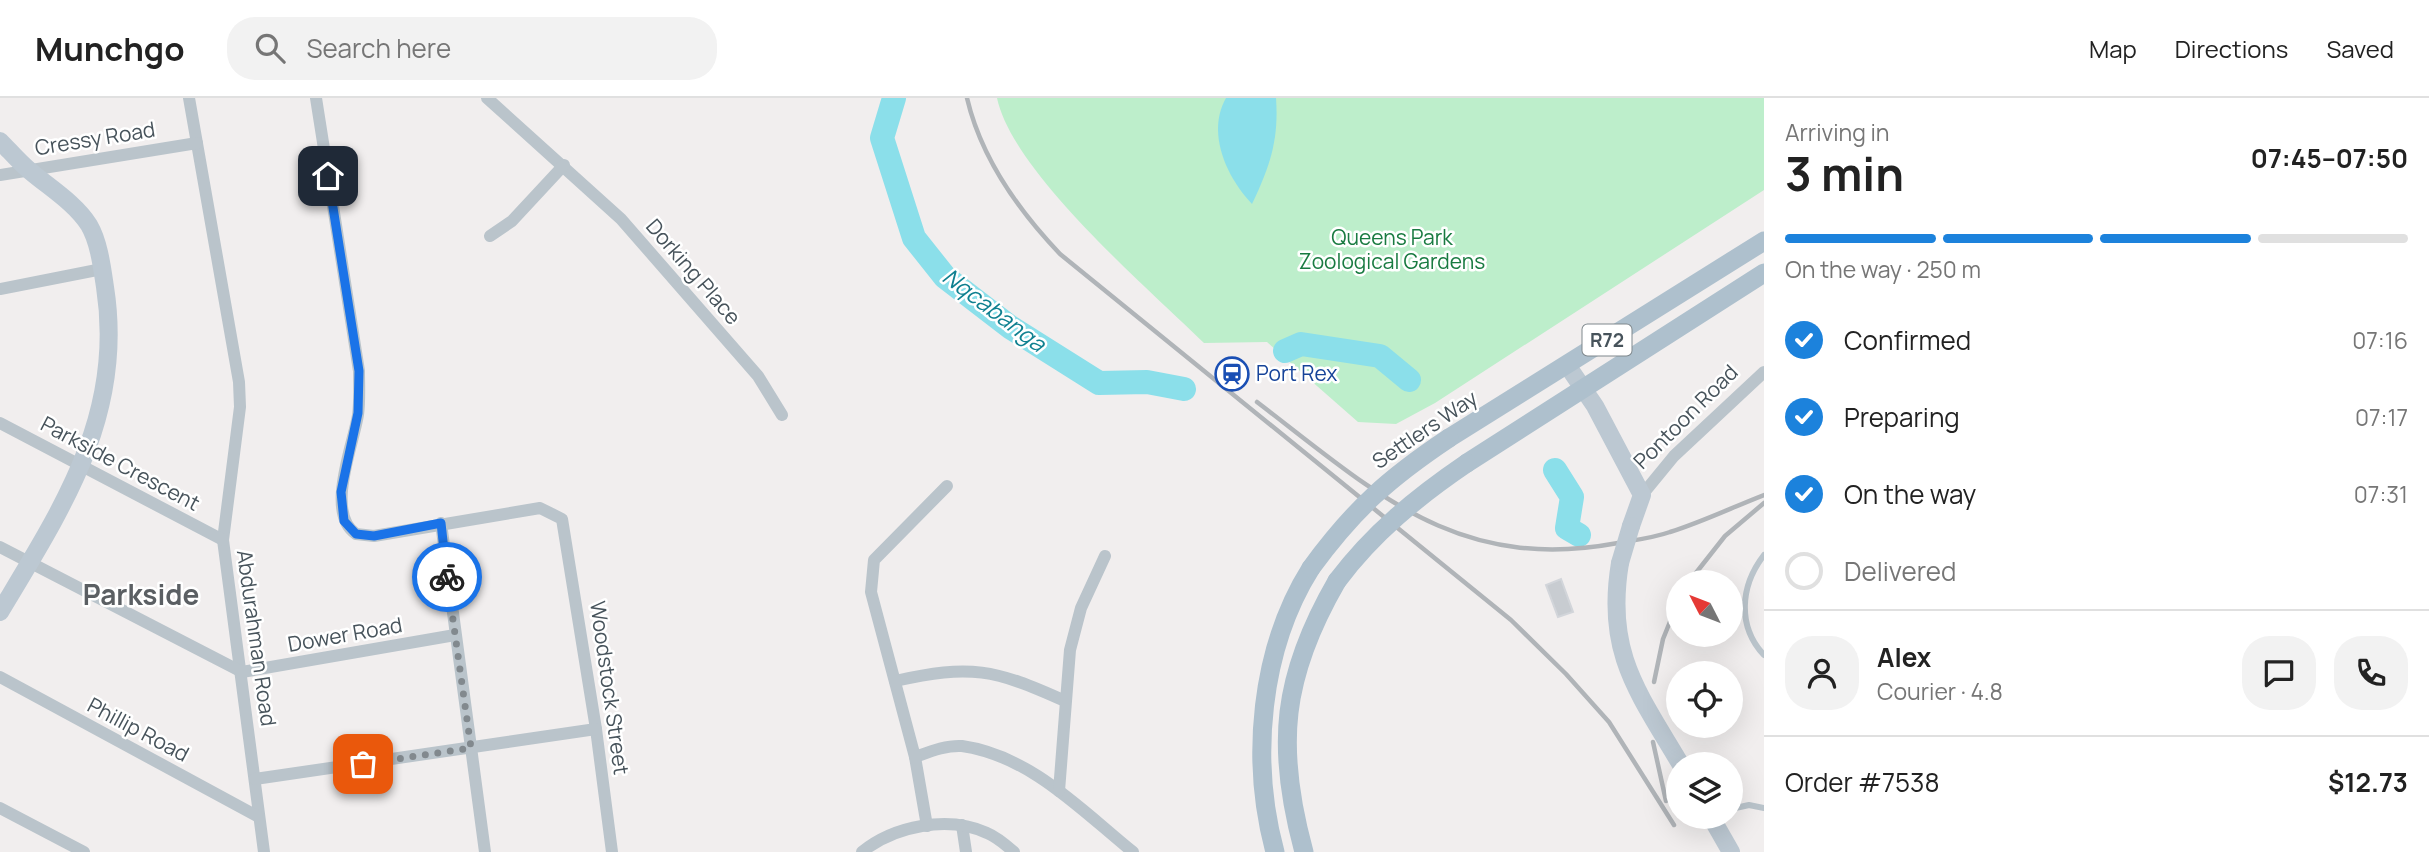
<!DOCTYPE html>
<meta charset="utf-8">
<style>
body{margin:0;font-family:Manrope,sans-serif;background:#f2f2f2;color:#222;height:100vh;display:flex;flex-direction:column;font-size:26px;white-space:nowrap}
*{box-sizing:border-box;margin:0}
p{font-size:23px;color:#767676}
.icon{flex:none;width:38px;height:38px;fill:none;stroke:currentColor;stroke-width:2;stroke-linecap:round;stroke-linejoin:round}
.map{position:relative;flex:1;overflow:hidden}
.side{display:flex;flex-direction:column;background:#fff;width:665px}
.side>*{flex:none}
.needle{width:46px;rotate:312deg}
.controls{position:absolute;left:1666px;top:472px;display:grid;gap:14px}
.controls a{display:grid;place-items:center;width:77px;height:77px;border-radius:50%;background:#fff;box-shadow:0 7px 28px #0002;font-size:35px}
.pin{position:absolute;display:grid;place-items:center;width:60px;height:60px;color:#fff;margin:-30px;border-radius:14px;box-shadow:0 4px 10px #0006}
.courier{position:absolute;display:grid;place-items:center;width:70px;height:70px;margin:-35px;border:5px solid #1a73e8;border-radius:50%;background:#fff;color:#222;box-shadow:0 2px 9px #0007}
.head em{font-style:normal;font-weight:700}
.head div{display:flex;flex-direction:column-reverse}
.head{display:flex;align-items:center;justify-content:space-between;height:119px;padding:0 21px}
h1{font-size:46px;font-weight:700;line-height:52px}
.bar{display:grid;grid-template-columns:repeat(4,1fr);gap:10px 7px;align-content:center;height:84px;padding:0 21px}
.bar i{height:9px;border-radius:5px;background:#e0e0e0}
.bar .selected{background:#1c82dc}
.bar p{grid-column:span 4}
.line{display:flex;align-items:center;gap:18px;padding:0 21px;border-top:2px solid #e0e0e0}
.line div{flex:1}
.round{display:grid;place-items:center;flex:none;width:74px;height:74px;border-radius:28px;background:#f2f2f2}
ol{padding:0 21px;list-style:none}
li{display:flex;align-items:center;gap:21px;height:77px}
li p{margin-inline-start:auto}
li .icon{padding:7px;border-radius:50%;background:#1c82dc;color:#fff;stroke-width:4}
li:last-child{color:#767676}
li i{width:38px;height:38px;border:4px solid #e0e0e0;border-radius:50%}
header{display:flex;align-items:center;gap:42px;box-sizing:border-box;height:98px;padding:0 35px;background:#fff;border-bottom:2px solid #e0e0e0}
header strong{font-size:33px}
nav{display:flex;gap:38px;margin-inline-start:auto;font-size:24px}
.search{width:490px;height:63px;background:#f2f2f2;display:flex;align-items:center;gap:18px;box-sizing:border-box;padding:0 24px;border-radius:28px;color:#767676;font-size:26px}
main{display:flex;flex:1;min-height:0}
.map>svg:first-child{display:block}
</style>
<header>
<strong>Munchgo</strong>
<div class="search"><svg class="icon" aria-label="search" viewBox="0 0 24 24"><circle cx="10" cy="10" r="6"/><path d="M15 15l6 6"/></svg>Search here</div>
<nav><a>Map</a><a>Directions</a><a>Saved</a></nav>
</header>
<main>
<div class="map">
<svg width="1764" height="754" viewBox="0 0 1764 754">
<rect width="100%" height="100%" fill="#f1eeee"/>
<!-- green -->
<path fill="#bdeecb" d="M997,0H1764V92L1435,305L1396,326L1358,324L1267,244L1204,245C1147,189 1013,75 997,0Z"/>
<!-- water -->
<path fill="#8bdfea" d="M1226,0H1276C1279,42 1270,68 1252,106C1227,80 1206,35 1226,0Z"/>
<g fill="none" stroke-linecap="round" stroke-linejoin="round">
<!-- river -->
<g stroke="#8bdfea" stroke-width="24">
<path d="M894,0L882,40L914,140L945,179L1010,229L1099,285L1147,284L1184,291"/>
<path d="M1285,253L1301,246L1380,258L1409,282"/>
<path d="M1555,372L1572,399L1567,430L1579,437"/>
</g>
</g>
<!-- building -->
<path fill="#c8ccd1" stroke="#d2d5da" stroke-width="2" d="M1561,481L1573,514L1558,519L1546,487Z"/>
<g fill="none" stroke-linecap="round" stroke-linejoin="round">
<!-- lane -->
<g stroke="#bac4cb" stroke-width="6">
<path d="M1764,457C1740,488 1737,528 1764,557"/>
<path d="M1731,711L1749,707L1764,710"/>
</g>
<!-- street -->
<g stroke="#bac4cb" stroke-width="12">
<path d="M189,0L239,284L240,309L223,442L264,754"/>
<path d="M316,0L359,273C359,288 360,303 358,317C353,348 325,415 356,436L374,438L540,410L562,421L596,631L612,754"/>
<path d="M487,0L621,121L758,278L782,317"/>
<path d="M0,77L197,45"/>
<path d="M490,138L512,123L564,67"/>
<path d="M0,191L102,171"/>
<path d="M0,325L223,442"/>
<path d="M1642,397L1674,358L1764,274"/>
<path d="M441,425L485,754"/>
<path d="M0,449L242,574L455,537"/>
<path d="M0,579L257,718"/>
<path d="M895,583C971,566 994,571 1065,603"/>
<path d="M915,659C929,654 946,647 962,648C1031,658 1081,712 1133,754"/>
<path d="M255,681L596,631"/>
<path d="M1059,693L1070,552L1081,510L1105,458"/>
<path d="M0,710L84,754"/>
<path d="M962,727L966,754"/>
<path d="M927,728L915,659L871,494L874,462L947,388"/>
<path d="M862,754C894,728 948,717 987,735C997,739 1006,747 1014,754"/>
</g>
<!-- secondary -->
<g stroke="#bcc8d2" stroke-width="18">
<path d="M0,43C10,53 19,64 30,73C50,90 75,105 89,127C99,144 102,169 105,189C125,316 63,409 0,514"/>
<path d="M1567,267L1595,308L1642,397L1631,428"/>
<path d="M1620,465C1605,555 1638,594 1681,667"/>
<path d="M1711,719L1731,754"/>
</g>
<!-- primary -->
<g stroke="#aec0cd" stroke-width="19">
<path d="M1449,340L1764,143"/>
<path d="M1467,365L1764,175"/>
<path d="M1275,754C1250,662 1260,551 1311,470"/>
<path d="M1304,754C1275,648 1282,578 1337,483"/>
</g>
<!-- rail -->
<g stroke="#b0b4b8" stroke-width="4.5">
<path d="M967,0C981,60 1018,112 1060,156L1511,522L1566,576L1609,624L1674,727"/>
<path d="M1257,304C1376,395 1457,475 1618,445C1635,442 1653,440 1670,434C1702,424 1733,409 1764,397"/>
<path d="M1688,485L1725,438L1764,405"/>
<path d="M1654,584L1663,541L1678,504"/>
<path d="M1653,644L1666,703"/>
</g>
<!-- secondary-bridge -->
<path stroke="#bcc8d2" stroke-width="18" d="M1620,465L1631,428"/>
<!-- primary-bridge -->
<g stroke="#aec0cd" stroke-width="19">
<path d="M1311,470C1354,411 1389,380 1449,340"/>
<path d="M1337,483C1373,435 1417,399 1467,365"/>
</g>
</g>
<g fill="none" stroke-linecap="round" stroke-linejoin="round">
<!-- done -->
<path stroke="#82898e" stroke-width="7" stroke-dasharray="0 12.6" d="M363,666L471,650L447,479"/>
<!-- route -->
<path stroke="#1a73e8" stroke-width="9" d="M328,78L359,273L358,315L341,394L344,423L356,436L374,438L441,425L447,479"/>
</g>
<!-- icons -->
<defs>
<symbol id="station-ring" viewBox="-11 -11 22 22"><circle r="9.5" fill="#fff" stroke="#1a4fb4" stroke-width="1.5"/><path d="M-3-6H3Q5-6 5-4V2Q5 4 3 4L4.5 6H3L1.5 4h-3L-3 6H-4.5L-3 4Q-5 4-5 2V-4Q-5-6-3-6ZM-3.5-4v3h7v-3ZM-3.5 1v1.5H-2V1ZM2 1v1.5H3.5V1Z" fill="#1a4fb4"/></symbol>
</defs>
<g fill-rule="evenodd">
<use href="#station-ring" x="1213" y="257" width="38" height="38"/>
</g>
<g text-anchor="middle" stroke-width="5" stroke-linejoin="round" paint-order="stroke">
<!-- shield labels -->
<rect fill="#fff" stroke="#7e878c" stroke-width="2" x="1582.5" y="226.5" width="49" height="31" rx="5"/>
<g font-size="19" font-weight="bold" fill="#47535b">
<text x="1607" y="249">R72</text>
</g>
<!-- street labels -->
<g font-size="21" fill="#47535b" stroke="#fff">
<text transform="translate(95 41) rotate(-9)" y="7">Cressy Road</text>
<text transform="translate(693 174) rotate(49)" y="7">Dorking Place</text>
<text transform="translate(1686 319) rotate(-45)" y="7">Pontoon Road</text>
<text transform="translate(1425 332) rotate(-34)" y="7">Settlers Way</text>
<text transform="translate(120 366) rotate(28)" y="7">Parkside Crescent</text>
<text transform="translate(345 537) rotate(-10)" y="7">Dower Road</text>
<text transform="translate(256 540) rotate(82)" y="7">Abdurahman Road</text>
<text transform="translate(609 590) rotate(82)" y="7">Woodstock Street</text>
<text transform="translate(138 632) rotate(28)" y="7">Phillip Road</text>
</g>
<!-- park labels -->
<g font-size="21" fill="#197b41" stroke="#fff">
<text x="1392" y="147">Queens Park<tspan x="1392" dy="24">Zoological Gardens</tspan></text>
</g>
<!-- transit labels -->
<g font-size="21" fill="#164399" stroke="#fff" text-anchor="start">
<text x="1256" y="283">Port Rex</text>
</g>
<!-- water labels -->
<g font-size="23" font-style="italic" fill="#0f8090" stroke="#fff">
<text transform="translate(994 212) rotate(37)" y="8">Nqcabanga</text>
</g>
<!-- district labels -->
<g font-size="28" font-weight="bold" fill="#5b5f63" stroke="#fff">
<text x="141" y="507">Parkside</text>
</g>
</g>
</svg>
<div class="controls">
<a><svg class="needle" viewBox="-14 -14 28 28"><path d="M0-13l5 13h-10z" fill="#e53935"/><path d="M0 13l5-13h-10z" fill="#767676"/></svg></a>
<a><svg class="icon" aria-label="locate" viewBox="0 0 24 24"><circle cx="12" cy="12" r="6"/><path d="M12 2v4M12 18v4M2 12h4M18 12h4"/></svg></a>
<a><svg class="icon" aria-label="layers" viewBox="0 0 24 24"><path d="M12 4l9 5-9 5-9-5zM3 14l9 5 9-5"/></svg></a>
</div>
<div class="pin" style="left:363px;top:666px;background:#ea580c"><svg class="icon" aria-label="bag" viewBox="0 0 24 24"><path d="M5 8h14l-1 12H6zM9 8a3 3 0 0 1 6 0"/></svg></div>
<div class="pin" style="left:328px;top:78px;background:#1f2937"><svg class="icon" aria-label="home" viewBox="0 0 24 24"><path d="M3 11l9-7 9 7M6 9v11h12V9"/></svg></div>
<div class="courier" style="left:447px;top:479px"><svg class="icon" aria-label="bike" viewBox="0 0 24 24"><circle cx="6" cy="16" r="4"/><circle cx="18" cy="16" r="4"/><path d="M6 16l4-8h5l3 8M10 8l3 8H6M13 5h3"/></svg></div>
</div>
<section class="side">
<div class="head"><div><h1>3 min</h1><p>Arriving in</p></div><em>07:45–07:50</em></div>
<div class="bar"><i class="selected"></i><i class="selected"></i><i class="selected"></i><i></i><p>On the way · 250 m</p></div>
<ol>
<li><svg class="icon" aria-label="check" viewBox="0 0 24 24"><path d="M5 12l5 5 9-10"/></svg>Confirmed<p>07:16</p></li>
<li><svg class="icon" aria-label="check" viewBox="0 0 24 24"><path d="M5 12l5 5 9-10"/></svg>Preparing<p>07:17</p></li>
<li><svg class="icon" aria-label="check" viewBox="0 0 24 24"><path d="M5 12l5 5 9-10"/></svg>On the way<p>07:31</p></li>
<li><i></i>Delivered</li>
</ol>
<div class="line" style="height:126px"><a class="round"><svg class="icon" aria-label="person" viewBox="0 0 24 24"><circle cx="12" cy="8" r="4"/><path d="M4 21q1-7 8-7t8 7"/></svg></a><div><b>Alex</b><p>Courier · 4.8</p></div><a class="round"><svg class="icon" aria-label="chat" viewBox="0 0 24 24"><path d="M4 5h16v11H9l-5 4z"/></svg></a><a class="round"><svg class="icon" aria-label="phone" viewBox="0 0 24 24"><path d="M5 4h4l2 5-3 2q2 4 5 5l2-3 5 2v4C11 20 4 13 5 4z"/></svg></a></div>
<div class="line" style="height:91px"><div>Order #7538</div><b>$12.73</b></div>
</section>
</main>
